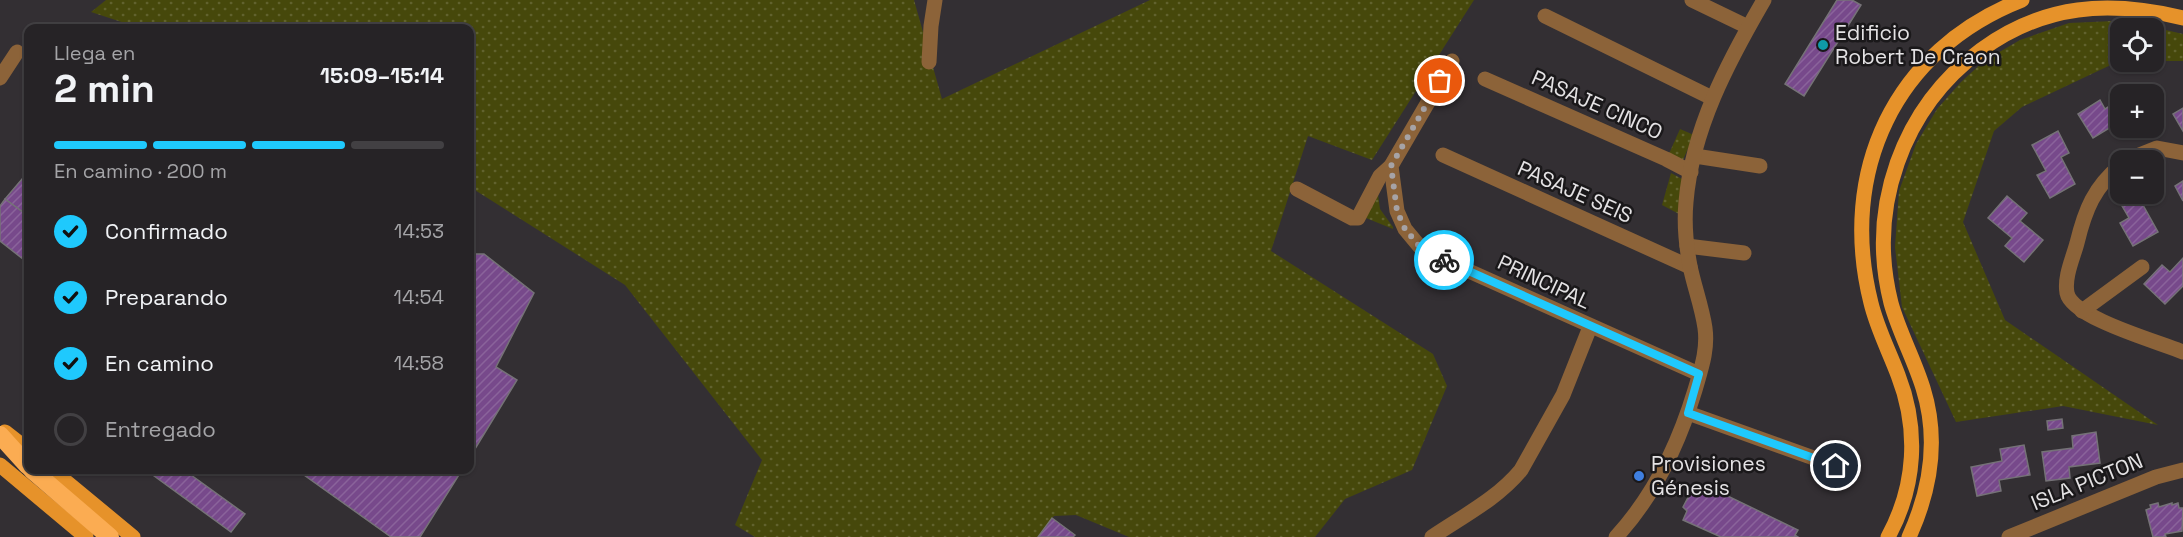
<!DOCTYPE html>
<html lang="es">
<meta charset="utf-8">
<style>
body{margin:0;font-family:"Space Grotesk",sans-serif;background:#2e2b2e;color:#f1f3f6;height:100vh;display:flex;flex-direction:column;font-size:22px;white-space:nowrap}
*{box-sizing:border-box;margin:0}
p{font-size:20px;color:#a4a4a7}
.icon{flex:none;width:33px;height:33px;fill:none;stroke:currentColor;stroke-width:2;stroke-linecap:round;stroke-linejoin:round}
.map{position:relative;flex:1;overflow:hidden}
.drawer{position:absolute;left:24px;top:24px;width:450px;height:450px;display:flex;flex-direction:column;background:#262326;border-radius:12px;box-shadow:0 2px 4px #0004,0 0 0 2px #424043}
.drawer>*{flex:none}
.tools{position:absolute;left:2110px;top:18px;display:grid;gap:12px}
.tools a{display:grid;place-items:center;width:54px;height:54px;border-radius:12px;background:#262326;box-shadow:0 2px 4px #0004,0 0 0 2px #424043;font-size:30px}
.pin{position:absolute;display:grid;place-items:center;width:51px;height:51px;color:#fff;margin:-26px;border:3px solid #fff;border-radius:50%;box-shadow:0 2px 6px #0007}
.courier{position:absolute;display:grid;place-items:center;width:60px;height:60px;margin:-30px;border:4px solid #1fc9fd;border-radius:50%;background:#fff;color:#222;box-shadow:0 2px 8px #0007}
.overview em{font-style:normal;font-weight:600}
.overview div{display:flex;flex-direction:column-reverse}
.overview{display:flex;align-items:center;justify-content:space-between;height:102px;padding:0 30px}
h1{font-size:39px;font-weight:600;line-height:45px}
.bar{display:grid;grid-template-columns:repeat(4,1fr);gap:9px 6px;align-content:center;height:72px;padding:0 30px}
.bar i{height:8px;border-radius:4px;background:#424043}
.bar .on{background:#1fc9fd}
.bar p{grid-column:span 4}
ol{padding:0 30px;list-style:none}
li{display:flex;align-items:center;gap:18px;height:66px}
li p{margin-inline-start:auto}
li .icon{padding:6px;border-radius:50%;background:#1fc9fd;color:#111;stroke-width:4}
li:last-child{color:#a4a4a7}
li i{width:33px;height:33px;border:3px solid #424043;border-radius:50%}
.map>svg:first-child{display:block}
</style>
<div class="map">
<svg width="2183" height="537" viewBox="0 0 2183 537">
<defs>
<pattern id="grass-dots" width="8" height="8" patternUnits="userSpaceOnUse" patternTransform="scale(1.5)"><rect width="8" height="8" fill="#46480b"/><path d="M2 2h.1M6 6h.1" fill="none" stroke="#61622e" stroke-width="1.8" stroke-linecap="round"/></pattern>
<pattern id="building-hatch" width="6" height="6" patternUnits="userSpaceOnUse" patternTransform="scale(1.5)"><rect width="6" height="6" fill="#77498b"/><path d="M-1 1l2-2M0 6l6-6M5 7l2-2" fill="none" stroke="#8a639b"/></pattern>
</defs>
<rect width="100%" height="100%" fill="#332f33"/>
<!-- grass -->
<g fill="url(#grass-dots)">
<path d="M106,0H914L942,99L1150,0H1474L1372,160L1308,136L1271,251L1433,354L1447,386L1412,470L1345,499L1315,537H1129L1076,515L1054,516L1038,537H755L735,525L762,460L625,285L470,187V28H140L91,12Z"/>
<path d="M2114,21L2140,24L2183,34V61H2154V28H2121V62H2136H2117L2022,107L1994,131L1963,222L2005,320L2158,425L2063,406L1956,422L1902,307L1895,247L1899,191L1916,144L1937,109L1961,82L1984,61L2020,40L2069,23Z"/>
<path d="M1680,129L1694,135L1682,162L1668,156Z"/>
<path d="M1671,173L1682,179L1679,214L1662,205Z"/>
<path d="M1377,187L1380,209L1393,227V229L1366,218Z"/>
</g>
<!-- building -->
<g fill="url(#building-hatch)" stroke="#757277" stroke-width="1.5">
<path d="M1837,0H1852L1861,5L1804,96L1785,84Z"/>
<path d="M2121,99V126L2119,122L2093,138L2078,114L2100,100L2105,109Z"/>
<path d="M2183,108V131L2173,114Z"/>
<path d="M2058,131L2069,153L2061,157L2075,184L2050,198L2037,175L2046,171L2032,145Z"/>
<path d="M28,172V216L5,199Z"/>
<path d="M2183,181V201L2175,186Z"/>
<path d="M2121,189V194H2148L2152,200L2143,205L2158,232L2133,246L2120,223L2129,218L2114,192Z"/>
<path d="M2007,196L2027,213L2020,221L2043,240L2024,262L2005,246L2012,238L1988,218Z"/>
<path d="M5,199L28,216V263L0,241V206Z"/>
<path d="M470,254H484L534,293L496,367L517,380L470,457Z"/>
<path d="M2183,258V286L2165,304L2144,284L2162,265L2170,272Z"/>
<path d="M2062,419L2063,428L2048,430L2047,421Z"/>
<path d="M2096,432L2100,463L2069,467L2070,478L2046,481L2042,452L2073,448L2072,436Z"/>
<path d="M2024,445L2030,475L1999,480L2001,491L1977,496L1971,467L2002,461L2000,449Z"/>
<path d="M146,470H184L245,514L231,532Z"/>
<path d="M297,470H462L420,537H391Z"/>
<path d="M1694,486L1705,490L1707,486L1798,530L1795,535L1798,537H1721L1683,520L1687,511L1683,507Z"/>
<path d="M2158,503L2159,507L2172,503V505L2178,503L2179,508H2183L2182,531L2165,534L2166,537H2153L2146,510L2151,508L2150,505Z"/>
<path d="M1052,518L1075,535L1073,537H1038Z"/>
</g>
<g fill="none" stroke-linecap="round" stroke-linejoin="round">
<!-- minor -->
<g stroke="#8c6339" stroke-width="15">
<path d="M1692,0L1748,27"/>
<path d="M1545,16L1712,98"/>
<path d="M1452,61L1391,166L1397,211L1405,229L1420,247L1433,255L1699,374"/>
<path d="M929,62L931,26L935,0"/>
<path d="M0,78L17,52"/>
<path d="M1485,79L1666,159L1691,172"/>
<path d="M1443,155L1690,267"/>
<path d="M1695,156L1760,166"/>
<path d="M2127,160L2157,148L2183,153"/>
<path d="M2121,165C2094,187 2085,210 2077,243C2073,258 2064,277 2067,293C2072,318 2159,342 2183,352"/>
<path d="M1297,189L1352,218H1358L1380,176L1391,166"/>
<path d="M1687,246L1744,253"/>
<path d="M2082,311L2142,267"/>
<path d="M1688,413L1836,466"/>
<path d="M1432,537C1463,516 1497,499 1521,470L1563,395L1590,327"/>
<path d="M1616,537C1654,496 1679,443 1695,390C1701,369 1708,350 1705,328C1702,307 1694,286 1690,266C1686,245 1684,223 1686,202C1692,129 1728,62 1764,0"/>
<path d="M2009,537L2156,477L2183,470"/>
</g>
<!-- primary -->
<g stroke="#e6922a" stroke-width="15">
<path d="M5,432L28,450"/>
<path d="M0,465L86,537"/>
<path d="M52,470L133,537"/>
<path d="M1888,537C1916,486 1919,429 1898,375C1889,351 1877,328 1871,303C1838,172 1894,50 2022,0"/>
<path d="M1909,537C1931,489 1939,439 1923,388C1914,359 1899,332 1891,303C1867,208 1902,108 1981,50C2044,4 2109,0 2183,18"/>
</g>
<!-- motorway -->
<g stroke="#fbac52" stroke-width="18">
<path d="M0,435L28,466"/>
<path d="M32,470L110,537"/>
</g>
</g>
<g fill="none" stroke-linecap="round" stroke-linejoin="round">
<!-- done -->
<path stroke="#a6a3a6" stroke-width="6" stroke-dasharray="0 10.8" d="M1440,81L1391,166L1397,211L1405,229L1420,247L1444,260"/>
<!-- route -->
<path stroke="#1fc9fd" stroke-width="8" d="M1444,260L1699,374L1688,413L1836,466"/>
</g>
<!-- markers -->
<circle fill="#0f9aa8" stroke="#1a181a" stroke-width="2" cx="1823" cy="45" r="6"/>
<circle fill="#3f7fe0" stroke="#1a181a" stroke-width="2" cx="1639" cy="476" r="6"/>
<g text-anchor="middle" stroke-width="5" stroke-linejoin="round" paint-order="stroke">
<!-- poi labels -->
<g font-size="21" fill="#e4e2e4" stroke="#1a181a" text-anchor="start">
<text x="1835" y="40">Edificio<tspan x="1835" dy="24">Robert De Craon</tspan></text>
<text x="1651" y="471">Provisiones<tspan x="1651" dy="24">Génesis</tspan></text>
</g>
<!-- street labels -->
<g font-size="21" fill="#e4e2e4" stroke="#1a181a">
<text transform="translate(1597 105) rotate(24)" y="7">PASAJE CINCO</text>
<text transform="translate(1575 192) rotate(24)" y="7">PASAJE SEIS</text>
<text transform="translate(1544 282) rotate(25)" y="7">PRINCIPAL</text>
<text transform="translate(2087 482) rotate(-22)" y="7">ISLA PICTON</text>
</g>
</g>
</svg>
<div class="tools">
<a><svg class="icon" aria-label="locate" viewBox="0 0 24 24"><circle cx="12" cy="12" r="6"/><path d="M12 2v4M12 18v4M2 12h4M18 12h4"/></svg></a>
<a>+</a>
<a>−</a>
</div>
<div class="pin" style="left:1440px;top:81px;background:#ea580c"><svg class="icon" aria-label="bag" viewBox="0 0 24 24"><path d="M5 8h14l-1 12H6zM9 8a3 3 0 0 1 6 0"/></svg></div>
<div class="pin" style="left:1836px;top:466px;background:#1f2937"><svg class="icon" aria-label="home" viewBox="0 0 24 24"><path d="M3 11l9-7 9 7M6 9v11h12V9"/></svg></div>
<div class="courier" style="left:1444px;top:260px"><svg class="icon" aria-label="bike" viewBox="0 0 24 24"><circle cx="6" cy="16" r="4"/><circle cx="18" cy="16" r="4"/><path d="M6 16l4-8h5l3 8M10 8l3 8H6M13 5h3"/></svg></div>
<section class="drawer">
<div class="overview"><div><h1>2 min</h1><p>Llega en</p></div><em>15:09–15:14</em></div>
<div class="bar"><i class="on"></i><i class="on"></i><i class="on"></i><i></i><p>En camino · 200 m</p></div>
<ol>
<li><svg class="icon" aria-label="check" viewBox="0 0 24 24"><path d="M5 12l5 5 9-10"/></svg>Confirmado<p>14:53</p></li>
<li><svg class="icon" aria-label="check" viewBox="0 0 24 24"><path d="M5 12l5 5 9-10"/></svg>Preparando<p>14:54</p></li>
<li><svg class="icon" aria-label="check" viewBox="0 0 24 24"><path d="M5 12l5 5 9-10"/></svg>En camino<p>14:58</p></li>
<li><i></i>Entregado</li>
</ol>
</section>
</div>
